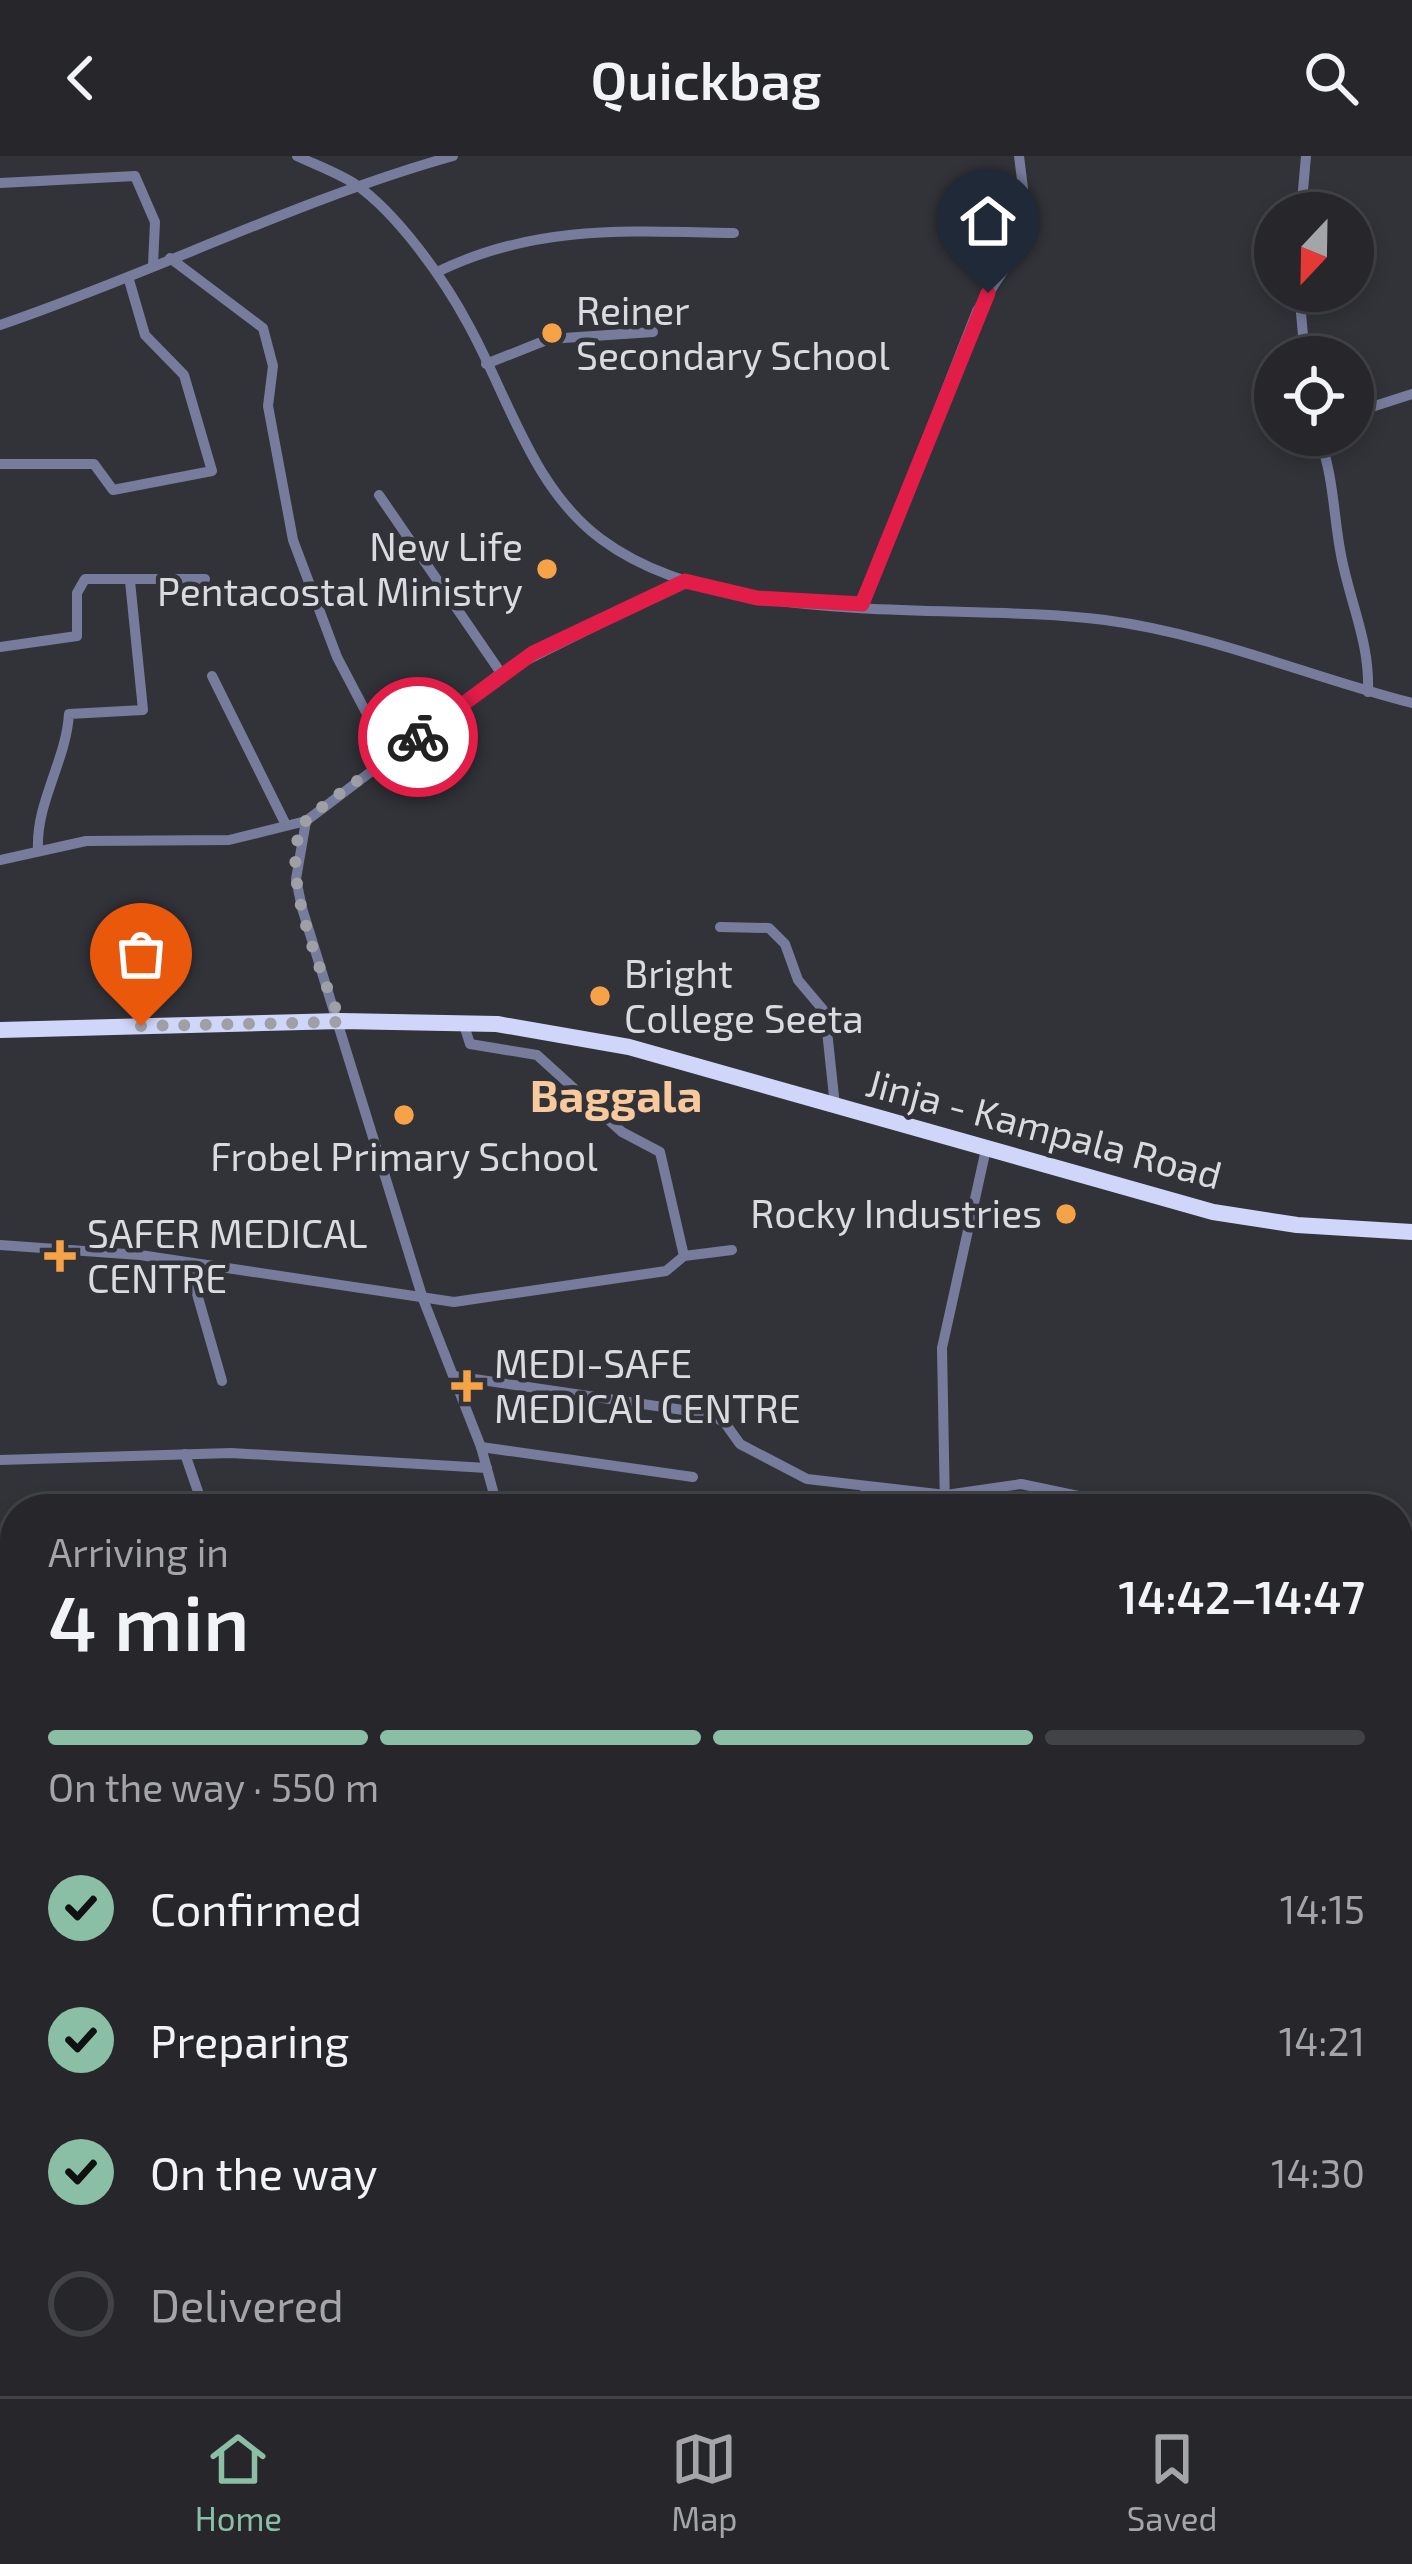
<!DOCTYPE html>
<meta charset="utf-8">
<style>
body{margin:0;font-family:"Exo 2",sans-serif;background:#2e2e33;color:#f1f3f6;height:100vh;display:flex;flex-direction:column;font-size:45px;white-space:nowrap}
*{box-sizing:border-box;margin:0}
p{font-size:39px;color:#a4a5a9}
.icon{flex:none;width:66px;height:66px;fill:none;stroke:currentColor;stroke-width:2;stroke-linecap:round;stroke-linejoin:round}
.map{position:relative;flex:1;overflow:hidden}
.drawer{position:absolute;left:0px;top:1338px;width:1413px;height:903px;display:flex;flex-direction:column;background:#26262b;border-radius:48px 48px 0 0;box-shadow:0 6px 18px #0003,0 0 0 3px #424347}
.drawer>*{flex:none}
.needle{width:78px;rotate:202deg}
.fabs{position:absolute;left:1254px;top:36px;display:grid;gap:24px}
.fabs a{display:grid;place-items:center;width:120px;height:120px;border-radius:50%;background:#26262b;box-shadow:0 6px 18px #0003,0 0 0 3px #424347;font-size:60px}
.pin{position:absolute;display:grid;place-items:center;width:102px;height:102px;color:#fff;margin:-123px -51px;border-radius:50% 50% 50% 0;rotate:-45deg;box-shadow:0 0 12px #0007}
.pin .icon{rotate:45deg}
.courier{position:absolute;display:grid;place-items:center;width:120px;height:120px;margin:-60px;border:9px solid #e11d48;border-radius:50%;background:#fff;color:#222;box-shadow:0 3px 15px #0007}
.headline em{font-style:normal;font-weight:600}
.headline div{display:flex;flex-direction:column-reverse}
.headline{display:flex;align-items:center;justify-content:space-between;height:204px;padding:0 48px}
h1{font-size:78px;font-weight:600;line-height:90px}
.bar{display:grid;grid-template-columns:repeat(4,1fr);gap:18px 12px;align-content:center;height:144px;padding:0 48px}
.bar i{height:15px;border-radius:9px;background:#424347}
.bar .selected{background:#8abfa5}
.bar p{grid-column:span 4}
ol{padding:0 48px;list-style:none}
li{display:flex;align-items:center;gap:36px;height:132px}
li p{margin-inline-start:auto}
li .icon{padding:12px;border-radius:50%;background:#8abfa5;color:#111;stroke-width:4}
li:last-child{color:#a4a5a9}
li i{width:66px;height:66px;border:6px solid #424347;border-radius:50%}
header{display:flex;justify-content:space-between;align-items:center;height:156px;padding:0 48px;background:#26262b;font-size:54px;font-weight:600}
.tabs{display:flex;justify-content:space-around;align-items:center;height:168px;border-top:3px solid #424347;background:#26262b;font-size:33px;color:#a4a5a9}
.tabs a{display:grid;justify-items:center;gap:6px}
.tabs .selected{color:#8abfa5}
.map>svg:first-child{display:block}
</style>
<header><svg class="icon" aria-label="back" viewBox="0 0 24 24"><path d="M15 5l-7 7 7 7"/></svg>Quickbag<svg class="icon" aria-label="search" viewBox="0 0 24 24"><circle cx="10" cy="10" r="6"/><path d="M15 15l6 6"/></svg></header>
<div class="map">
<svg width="1412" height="2240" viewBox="0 0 1412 2240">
<rect width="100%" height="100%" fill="#323339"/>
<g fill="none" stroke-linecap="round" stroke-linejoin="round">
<!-- minor -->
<g stroke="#777c9d" stroke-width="10">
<path d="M297,0C316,9 338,17 355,28C397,57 444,123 468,168C508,240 532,332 601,383C725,476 955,445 1105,464C1211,478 1310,521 1412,547"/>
<path d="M0,27L135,20L155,66L153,109"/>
<path d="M1301,57L1306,0"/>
<path d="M170,102L263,172L273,210L268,250L293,384L337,501L390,602"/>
<path d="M437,116C536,68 627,75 734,77"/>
<path d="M1299,135L1305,201"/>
<path d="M0,169C153,117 297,44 453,0"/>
<path d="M486,208L549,183L653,176"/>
<path d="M1353,257L1412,238"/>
<path d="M1318,279C1334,318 1333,358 1341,399C1350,447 1370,486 1368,536"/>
<path d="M0,308H94L113,334L212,315L184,219L145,179L129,124"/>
<path d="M379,339L501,517"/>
<path d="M862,449L977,155L1007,109L1024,40L1019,0"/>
<path d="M0,491L77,480V437L85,423H205"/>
<path d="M212,520L285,667"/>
<path d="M38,693C36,646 66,605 69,558L143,554L130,425"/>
<path d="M0,704L86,685L229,684L306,665"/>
<path d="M720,771L769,772L785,788L798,824L825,856L835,950"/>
<path d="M464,869L470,888L537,899L622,976L660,996L684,1100"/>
<path d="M0,1089L140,1099L454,1146L666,1115L684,1100L732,1094"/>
<path d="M189,1110L222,1225"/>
<path d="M454,1220L710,1258L725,1267L740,1288L807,1323L946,1339L1021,1328L1083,1341L1112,1340L1127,1353"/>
<path d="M481,1291L693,1321"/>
<path d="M185,1298L204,1353"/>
<path d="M0,1304L231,1297L487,1312"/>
<path d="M498,1353L481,1291L423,1143L302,752L296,723L306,665L501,517L685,425"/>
<path d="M863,1353L866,1331"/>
<path d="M945,1353L942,1192L986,993"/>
<path d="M0,1403L15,1406"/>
<path d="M1398,1485L1412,1487"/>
<path d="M0,1741L15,1739"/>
<path d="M1398,2061L1412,2056"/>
<path d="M0,2094L15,2095"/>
<path d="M563,2226L565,2240"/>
<path d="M812,2226L814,2240"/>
<path d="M1101,2226L1115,2240"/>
<path d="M1215,2226L1224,2236L1286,2227L1303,2240"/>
<path d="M140,2240L144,2226"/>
</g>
<!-- trunk -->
<path stroke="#d0d6fa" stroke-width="16" d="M0,874L341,865L497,868L629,891L1213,1056L1297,1069L1412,1076"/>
</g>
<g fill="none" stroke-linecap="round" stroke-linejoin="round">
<!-- done -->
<path stroke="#9fa0a5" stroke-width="12" stroke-dasharray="0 21.6" d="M141,870L341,866C323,821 275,711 305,666C314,654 400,595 418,581"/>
<!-- route -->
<path stroke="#e11d48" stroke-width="15" d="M418,581L533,497L685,425L757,442L862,448L988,137"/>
</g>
<!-- markers -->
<g fill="#f6a247" stroke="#323339" stroke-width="4.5">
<circle cx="552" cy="177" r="12"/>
<circle cx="547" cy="413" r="12"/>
<circle cx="600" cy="840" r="12"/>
<circle cx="404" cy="959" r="12"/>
<circle cx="1066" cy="1058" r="12"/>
<path d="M54 1082h12v12h12v12h-12v12h-12v-12h-12v-12h12z"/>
<path d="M461 1212h12v12h12v12h-12v12h-12v-12h-12v-12h12z"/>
</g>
<g text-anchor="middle" stroke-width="9" stroke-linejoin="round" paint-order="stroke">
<!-- poi labels -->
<g font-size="39" fill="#dadbdf" stroke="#323339" text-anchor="start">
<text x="576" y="169">Reiner<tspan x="576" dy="45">Secondary School</tspan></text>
<text x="523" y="405" text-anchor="end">New Life<tspan x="523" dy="45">Pentacostal Ministry</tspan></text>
<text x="624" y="832">Bright<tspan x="624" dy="45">College Seeta</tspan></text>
<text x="404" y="1015" text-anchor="middle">Frobel Primary School</text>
<text x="1042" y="1072" text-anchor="end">Rocky Industries</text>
<text x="87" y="1092">SAFER MEDICAL<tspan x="87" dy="45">CENTRE</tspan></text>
<text x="494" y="1222">MEDI-SAFE<tspan x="494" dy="45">MEDICAL CENTRE</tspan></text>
</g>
<!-- street labels -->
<g font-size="39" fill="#dadbdf" stroke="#323339">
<text transform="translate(1044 973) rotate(15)" y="14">Jinja - Kampala Road</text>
</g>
<!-- quarter labels -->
<g font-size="45" font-weight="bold" fill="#f8c99c" stroke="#323339">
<text x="616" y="956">Baggala</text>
</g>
</g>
</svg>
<div class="fabs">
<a><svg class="needle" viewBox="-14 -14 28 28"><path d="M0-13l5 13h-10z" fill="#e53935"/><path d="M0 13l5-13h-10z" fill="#a4a5a9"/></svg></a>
<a><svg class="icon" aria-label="locate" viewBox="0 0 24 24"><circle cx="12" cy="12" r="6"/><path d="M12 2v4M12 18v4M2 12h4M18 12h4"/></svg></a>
</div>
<div class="pin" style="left:141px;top:870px;background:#ea580c"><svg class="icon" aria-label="bag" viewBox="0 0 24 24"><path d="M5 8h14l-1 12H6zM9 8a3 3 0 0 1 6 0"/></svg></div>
<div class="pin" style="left:988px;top:137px;background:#1f2937"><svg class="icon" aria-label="home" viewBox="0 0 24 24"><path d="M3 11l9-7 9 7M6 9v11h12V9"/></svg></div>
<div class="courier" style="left:418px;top:581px"><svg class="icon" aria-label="bike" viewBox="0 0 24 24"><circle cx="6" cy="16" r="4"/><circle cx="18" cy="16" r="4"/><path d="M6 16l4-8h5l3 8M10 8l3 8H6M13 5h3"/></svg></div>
<section class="drawer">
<div class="headline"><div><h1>4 min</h1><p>Arriving in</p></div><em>14:42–14:47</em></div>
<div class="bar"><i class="selected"></i><i class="selected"></i><i class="selected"></i><i></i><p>On the way · 550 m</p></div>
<ol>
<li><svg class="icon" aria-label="check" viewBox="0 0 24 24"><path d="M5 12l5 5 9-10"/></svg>Confirmed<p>14:15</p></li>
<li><svg class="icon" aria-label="check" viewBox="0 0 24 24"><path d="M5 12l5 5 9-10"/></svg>Preparing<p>14:21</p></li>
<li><svg class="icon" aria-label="check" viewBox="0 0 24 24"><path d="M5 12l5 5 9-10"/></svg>On the way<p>14:30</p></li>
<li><i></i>Delivered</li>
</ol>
</section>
</div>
<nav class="tabs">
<a class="selected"><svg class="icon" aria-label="home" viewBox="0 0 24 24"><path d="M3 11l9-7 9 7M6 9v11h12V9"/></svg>Home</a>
<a><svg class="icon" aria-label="map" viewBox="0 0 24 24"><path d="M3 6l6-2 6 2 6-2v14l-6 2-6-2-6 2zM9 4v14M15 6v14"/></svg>Map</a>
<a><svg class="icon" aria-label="saved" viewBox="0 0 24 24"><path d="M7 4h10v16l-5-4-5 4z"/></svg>Saved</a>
</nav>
